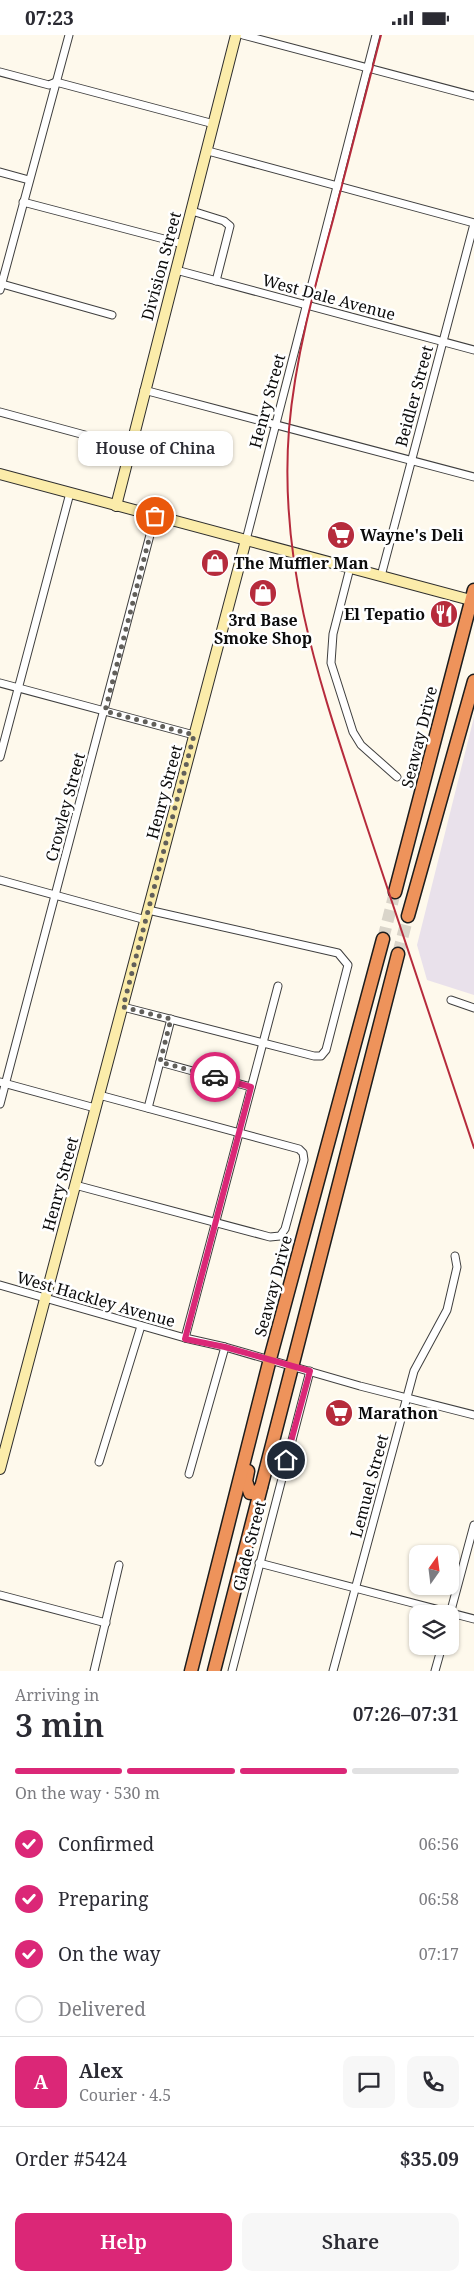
<!DOCTYPE html>
<meta charset="utf-8">
<style>
body{margin:0;font-family:"Noto Serif",serif;background:#f7f7f7;color:#2b2b33;height:100vh;display:flex;flex-direction:column;font-size:19px;white-space:nowrap}
*{box-sizing:border-box;margin:0}
p{font-size:16px;color:#7c7c81}
.icon{flex:none;width:28px;height:28px;fill:none;stroke:currentColor;stroke-width:2;stroke-linecap:round;stroke-linejoin:round}
.map{position:relative;height:1636px;overflow:hidden}
.panel{display:flex;flex-direction:column;background:#fff;flex:1}
.panel>*{flex:none}
.needle{width:32px;rotate:14deg}
.controls{position:absolute;left:409px;top:1510px;display:grid;gap:10px}
.controls a{display:grid;place-items:center;width:50px;height:50px;border-radius:10px;background:#fff;box-shadow:0 1px 4px #0004;font-size:25px}
.pin{position:absolute;display:grid;place-items:center;width:42px;height:42px;color:#fff;margin:-21px;border:2px solid #fff;border-radius:50%;box-shadow:0 1px 5px #0007}
.courier{position:absolute;display:grid;place-items:center;width:50px;height:50px;margin:-25px;border:4px solid #db2777;border-radius:50%;background:#fff;color:#222;box-shadow:0 1px 6px #0007}
.bubble{position:absolute;height:35px;border-radius:10px;background:#fff;box-shadow:0 1px 4px #0004;font-size:16px;font-weight:600;line-height:35px;text-align:center}
.summary em{font-style:normal;font-weight:600}
.summary div{display:flex;flex-direction:column-reverse}
.summary{display:flex;align-items:center;justify-content:space-between;height:85px;padding:0 15px}
h1{font-size:32px;font-weight:600;line-height:38px}
.bar{display:grid;grid-template-columns:repeat(4,1fr);gap:8px 5px;align-content:center;height:60px;padding:0 15px}
.bar i{height:6px;border-radius:4px;background:#e1e1e2}
.bar .selected{background:#db2777}
.bar p{grid-column:span 4}
.line{display:flex;align-items:center;gap:12px;padding:0 15px;border-top:1px solid #e1e1e2}
.line div{flex:1}
.round{display:grid;place-items:center;flex:none;width:52px;height:52px;border-radius:10px;background:#f7f7f7}
ol{padding:0 15px;list-style:none}
li{display:flex;align-items:center;gap:15px;height:55px}
li p{margin-inline-start:auto}
li .icon{padding:5px;border-radius:50%;background:#db2777;color:#fff;stroke-width:4}
li:last-child{color:#7c7c81}
li i{width:28px;height:28px;border:2px solid #e1e1e2;border-radius:50%}
.action{display:flex;gap:10px;margin-top:auto;padding:10px 15px}
.action a{flex:1;height:58px;border-radius:10px;background:#db2777;color:#fff;font-size:20px;font-weight:600;line-height:58px;text-align:center}
.action a+a{background:#f7f7f7;color:#2b2b33}
.status{display:flex;justify-content:space-between;align-items:center;height:35px;padding:0 25px;background:#fff;direction:ltr}
.status svg{height:14px;fill:currentColor}
.map>svg:first-child{display:block}
</style>
<div class="status"><b>07:23</b><svg viewBox="0 0 49 12"><path d="M0 12V9h3v3zM5 12V6h3v6zM10 12V3h3v9zM15 12V0h3v12zM26 1h20v11H26zM47 4h2v5h-2z"/></svg></div>
<div class="map">
<svg width="474" height="1636" viewBox="0 0 474 1636">
<rect width="100%" height="100%" fill="#fef9ec"/>
<!-- industrial -->
<path fill="#e9e1eb" d="M474,682V960L427,945L417,910Z"/>
<g fill="none" stroke-linecap="round" stroke-linejoin="round">
<!-- highway-tunnel -->
<g stroke="#dad5ca" stroke-width="12" stroke-dasharray="12 6" stroke-linecap="butt">
<path d="M383,904L395,857"/>
<path d="M398,919L408,881"/>
</g>
<defs>
<g id="street">
<path d="M243,0L474,61"/>
<path d="M0,37L49,50L56,47L214,89"/>
<path d="M208,116L474,188"/>
<path d="M0,137L29,145"/>
<path d="M23,167L183,209"/>
<path d="M192,176L224,186L230,191L216,246"/>
<path d="M176,235L474,315"/>
<path d="M2,249L112,280"/>
<path d="M0,255L69,0"/>
<path d="M144,355L474,442"/>
<path d="M0,377L129,412"/>
<path d="M246,505L376,0"/>
<path d="M350,533L333,599L331,628L353,697L361,710L397,742"/>
<path d="M381,541L474,189"/>
<path d="M0,648L194,700"/>
<path d="M0,722L70,458"/>
<path d="M0,845L146,885"/>
<path d="M451,965L474,973"/>
<path d="M123,972L314,1021H321L326,1015L348,930L338,918L148,875"/>
<path d="M160,1027L251,1052"/>
<path d="M0,1047L95,1073"/>
<path d="M0,1069L155,481"/>
<path d="M148,1073L171,984"/>
<path d="M75,1150L270,1202L280,1201L285,1194L304,1125L303,1118L299,1114L99,1060"/>
<path d="M0,1250L185,1303L225,1312L360,1351L474,1380"/>
<path d="M185,1303L278,951"/>
<path d="M99,1427L141,1291"/>
<path d="M189,1439L225,1312"/>
<path d="M259,1528L474,1584"/>
<path d="M0,1560L106,1588"/>
<path d="M450,1579L474,1490"/>
<path d="M94,1636L119,1530"/>
<path d="M232,1636L310,1336"/>
<path d="M333,1636L414,1336L447,1275L457,1232L455,1221"/>
<path d="M435,1636L442,1611"/>
</g>
<g id="secondary">
<path d="M0,439L474,566"/>
<path d="M116,471L236,0"/>
<path d="M0,1434L246,505"/>
</g>
<g id="highway">
<path d="M395,857L474,555"/>
<path d="M408,881L474,646"/>
<path d="M248,1436L246,1446L250,1458H256L261,1452"/>
<path d="M191,1636L270,1324L383,904"/>
<path d="M214,1636L398,919"/>
</g>
</defs>
<!-- street casing -->
<use href="#street" stroke="#3f3f3f" stroke-width="9"/>
<!-- secondary casing -->
<use href="#secondary" stroke="#2e2e2e" stroke-width="12"/>
<!-- highway casing -->
<use href="#highway" stroke="#1d1d1d" stroke-width="15"/>
<!-- street -->
<use href="#street" stroke="#fff" stroke-width="7"/>
<!-- secondary -->
<use href="#secondary" stroke="#fbecaa" stroke-width="10"/>
<!-- highway -->
<use href="#highway" stroke="#ee935b" stroke-width="12"/>
<!-- rail -->
<path stroke="#b62b3c" stroke-width="2" d="M381,0C365,62 349,123 333,185C314,254 295,323 289,394C278,536 323,657 366,789C402,897 438,1005 474,1113"/>
</g>
<g fill="none" stroke-linecap="round" stroke-linejoin="round">
<!-- done -->
<path stroke="#615f5a" stroke-width="5" stroke-dasharray="0 9" d="M155,481L105,676L194,700L123,972L171,984L160,1027L215,1042"/>
<!-- route -->
<path stroke="#db2777" stroke-width="6" d="M215,1042L251,1052L185,1304L225,1312L310,1336L286,1425"/>
</g>
<!-- icons -->
<defs>
<symbol id="supermarket-disc" viewBox="-11 -11 22 22"><circle r="9.5" fill="#b62b3c" stroke="#fff"/><path d="M-6-5.5h2.5l.6 2H6L4.5 2H-2.5L-4.4-4H-6ZM-1.5 3.2a1.3 1.3 0 1 0 .1 0ZM3 3.2a1.3 1.3 0 1 0 .1 0Z" fill="#fff"/></symbol>
<symbol id="shop-disc" viewBox="-11 -11 22 22"><circle r="9.5" fill="#b62b3c" stroke="#fff"/><path d="M-5-2.5h2.3a2.7 3.5 0 0 1 5.4 0H5L5.5 6h-11ZM-1.5-2.5h3a1.5 2.3 0 0 0-3 0Z" fill="#fff"/></symbol>
<symbol id="restaurant-disc" viewBox="-11 -11 22 22"><circle r="9.5" fill="#b62b3c" stroke="#fff"/><path d="M-5-6h1v4h1v-4h1v4h1v-4h1v5L-1.5 .5V6h-2V.5L-5-1ZM5-6V6H3V1.5H1.5Q1.5-4 5-6Z" fill="#fff"/></symbol>
</defs>
<g fill-rule="evenodd">
<use href="#supermarket-disc" x="325" y="484" width="32" height="32"/>
<use href="#shop-disc" x="199" y="512" width="32" height="32"/>
<use href="#shop-disc" x="247" y="542" width="32" height="32"/>
<use href="#restaurant-disc" x="428" y="563" width="32" height="32"/>
<use href="#supermarket-disc" x="323" y="1362" width="32" height="32"/>
</g>
<g text-anchor="middle" stroke-width="5" stroke-linejoin="round" paint-order="stroke">
<!-- street labels -->
<g font-size="16" fill="#0c0c0c" stroke="#fff">
<text transform="translate(161 231) rotate(-75)" y="6">Division Street</text>
<text transform="translate(329 262) rotate(15)" y="6">West Dale Avenue</text>
<text transform="translate(414 361) rotate(-75)" y="6">Beidler Street</text>
<text transform="translate(267 366) rotate(-75)" y="6">Henry Street</text>
<text transform="translate(419 702) rotate(-76)" y="6">Seaway Drive</text>
<text transform="translate(164 757) rotate(-75)" y="6">Henry Street</text>
<text transform="translate(65 772) rotate(-75)" y="6">Crowley Street</text>
<text transform="translate(60 1149) rotate(-75)" y="6">Henry Street</text>
<text transform="translate(273 1251) rotate(-75)" y="6">Seaway Drive</text>
<text transform="translate(96 1264) rotate(16)" y="6">West Hackley Avenue</text>
<text transform="translate(369 1451) rotate(-75)" y="6">Lemuel Street</text>
<text transform="translate(249 1511) rotate(-76)" y="6">Glade Street</text>
</g>
<!-- poi labels -->
<g font-size="16" font-weight="bold" fill="#0c0c0c" stroke="#fff" text-anchor="start">
<text x="360" y="506">Wayne's Deli</text>
<text x="234" y="534">The Muffler Man</text>
<text x="425" y="585" text-anchor="end">El Tepatio</text>
<text x="263" y="591" text-anchor="middle">3rd Base<tspan x="263" dy="18">Smoke Shop</tspan></text>
<text x="358" y="1384">Marathon</text>
</g>
</g>
</svg>
<div class="controls">
<a><svg class="needle" viewBox="-14 -14 28 28"><path d="M0-13l5 13h-10z" fill="#e53935"/><path d="M0 13l5-13h-10z" fill="#7c7c81"/></svg></a>
<a><svg class="icon" aria-label="layers" viewBox="0 0 24 24"><path d="M12 4l9 5-9 5-9-5zM3 14l9 5 9-5"/></svg></a>
</div>
<div class="pin" style="left:155px;top:481px;background:#ea580c"><svg class="icon" aria-label="bag" viewBox="0 0 24 24"><path d="M5 8h14l-1 12H6zM9 8a3 3 0 0 1 6 0"/></svg></div>
<div class="pin" style="left:286px;top:1425px;background:#1f2937"><svg class="icon" aria-label="home" viewBox="0 0 24 24"><path d="M3 11l9-7 9 7M6 9v11h12V9"/></svg></div>
<div class="courier" style="left:215px;top:1042px"><svg class="icon" aria-label="car" viewBox="0 0 24 24"><path d="M5 17H2v-5l4-1 3-4h7l3 4 3 1v5h-3M9 17h6M6 11h13"/><circle cx="7" cy="17" r="2"/><circle cx="17" cy="17" r="2"/></svg></div>
<div class="bubble" style="left:78px;top:396px;width:155px">House of China</div>
</div>
<section class="panel">
<div class="summary"><div><h1>3 min</h1><p>Arriving in</p></div><em>07:26–07:31</em></div>
<div class="bar"><i class="selected"></i><i class="selected"></i><i class="selected"></i><i></i><p>On the way · 530 m</p></div>
<ol>
<li><svg class="icon" aria-label="check" viewBox="0 0 24 24"><path d="M5 12l5 5 9-10"/></svg>Confirmed<p>06:56</p></li>
<li><svg class="icon" aria-label="check" viewBox="0 0 24 24"><path d="M5 12l5 5 9-10"/></svg>Preparing<p>06:58</p></li>
<li><svg class="icon" aria-label="check" viewBox="0 0 24 24"><path d="M5 12l5 5 9-10"/></svg>On the way<p>07:17</p></li>
<li><i></i>Delivered</li>
</ol>
<div class="line" style="height:90px"><b class="round" style="background:#db2777;color:#fff">A</b><div><b>Alex</b><p>Courier · 4.5</p></div><a class="round"><svg class="icon" aria-label="chat" viewBox="0 0 24 24"><path d="M4 5h16v11H9l-5 4z"/></svg></a><a class="round"><svg class="icon" aria-label="phone" viewBox="0 0 24 24"><path d="M5 4h4l2 5-3 2q2 4 5 5l2-3 5 2v4C11 20 4 13 5 4z"/></svg></a></div>
<div class="line" style="height:65px"><div>Order #5424</div><b>$35.09</b></div>
<div class="action"><a>Help</a><a>Share</a></div>
</section>
